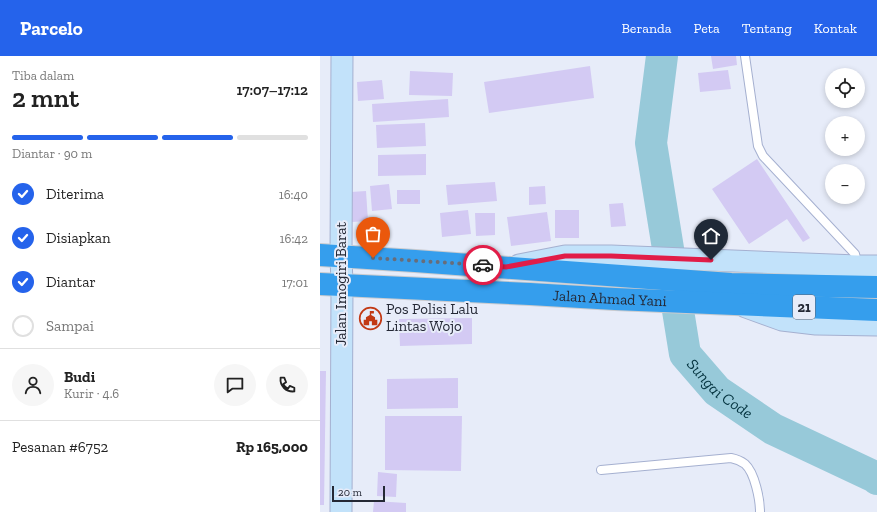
<!DOCTYPE html>
<html lang="id">
<meta charset="utf-8">
<style>
body{margin:0;font-family:"Zilla Slab",serif;background:#f6f6f6;color:#222;height:100vh;display:flex;flex-direction:column;font-size:15px;white-space:nowrap}
*{box-sizing:border-box;margin:0}
p{font-size:13px;color:#767676}
.icon{flex:none;width:22px;height:22px;fill:none;stroke:currentColor;stroke-width:2;stroke-linecap:round;stroke-linejoin:round}
.map{position:relative;flex:1;overflow:hidden}
.side{display:flex;flex-direction:column;background:#fff;width:320px}
.side>*{flex:none}
.tools{position:absolute;left:505px;top:12px;display:grid;gap:8px}
.tools a{display:grid;place-items:center;width:40px;height:40px;border-radius:50%;background:#fff;box-shadow:0 2px 6px #0003;font-size:20px}
.scale{position:absolute;left:12px;bottom:10px;width:53px;box-sizing:border-box;padding-left:4px;border:2px solid #242835;border-top:0;font-size:11px;line-height:14px;white-space:nowrap;color:#242835;-webkit-text-stroke:3px #e7ecf9;paint-order:stroke}
.pin{position:absolute;display:grid;place-items:center;width:34px;height:34px;color:#fff;margin:-41px -17px;border-radius:50% 50% 50% 0;rotate:-45deg;box-shadow:0 0 4px #0007}
.pin .icon{rotate:45deg}
.courier{position:absolute;display:grid;place-items:center;width:40px;height:40px;margin:-20px;border:3px solid #e11d48;border-radius:50%;background:#fff;color:#222;box-shadow:0 1px 5px #0007}
.head em{font-style:normal;font-weight:600}
.head div{display:flex;flex-direction:column-reverse}
.head{display:flex;align-items:center;justify-content:space-between;height:68px;padding:0 12px}
h1{font-size:26px;font-weight:600;line-height:30px}
.bar{display:grid;grid-template-columns:repeat(4,1fr);gap:6px 4px;align-content:center;height:48px;padding:0 12px}
.bar i{height:5px;border-radius:3px;background:#e0e0e0}
.bar .current{background:#2563eb}
.bar p{grid-column:span 4}
.line{display:flex;align-items:center;gap:10px;padding:0 12px;border-top:1px solid #e0e0e0}
.line div{flex:1}
.round{display:grid;place-items:center;flex:none;width:42px;height:42px;border-radius:21px;background:#f6f6f6}
ol{padding:0 12px;list-style:none}
li{display:flex;align-items:center;gap:12px;height:44px}
li p{margin-inline-start:auto}
li .icon{padding:4px;border-radius:50%;background:#2563eb;color:#fff;stroke-width:4}
li:last-child{color:#767676}
li i{width:22px;height:22px;border:2px solid #e0e0e0;border-radius:50%}
header{display:flex;align-items:center;gap:24px;box-sizing:border-box;height:56px;padding:0 20px;background:#2563eb;color:#fff}
header strong{font-size:19px}
nav{display:flex;gap:22px;margin-inline-start:auto;font-size:14px}
main{display:flex;flex:1;min-height:0}
.map>svg:first-child{display:block}
</style>
<header>
<strong>Parcelo</strong>
<nav><a>Beranda</a><a>Peta</a><a>Tentang</a><a>Kontak</a></nav>
</header>
<main>
<section class="side">
<div class="head"><div><h1>2 mnt</h1><p>Tiba dalam</p></div><em>17:07–17:12</em></div>
<div class="bar"><i class="current"></i><i class="current"></i><i class="current"></i><i></i><p>Diantar · 90 m</p></div>
<ol>
<li><svg class="icon" aria-label="check" viewBox="0 0 24 24"><path d="M5 12l5 5 9-10"/></svg>Diterima<p>16:40</p></li>
<li><svg class="icon" aria-label="check" viewBox="0 0 24 24"><path d="M5 12l5 5 9-10"/></svg>Disiapkan<p>16:42</p></li>
<li><svg class="icon" aria-label="check" viewBox="0 0 24 24"><path d="M5 12l5 5 9-10"/></svg>Diantar<p>17:01</p></li>
<li><i></i>Sampai</li>
</ol>
<div class="line" style="height:72px"><a class="round"><svg class="icon" aria-label="person" viewBox="0 0 24 24"><circle cx="12" cy="8" r="4"/><path d="M4 21q1-7 8-7t8 7"/></svg></a><div><b>Budi</b><p>Kurir · 4.6</p></div><a class="round"><svg class="icon" aria-label="chat" viewBox="0 0 24 24"><path d="M4 5h16v11H9l-5 4z"/></svg></a><a class="round"><svg class="icon" aria-label="phone" viewBox="0 0 24 24"><path d="M5 4h4l2 5-3 2q2 4 5 5l2-3 5 2v4C11 20 4 13 5 4z"/></svg></a></div>
<div class="line" style="height:52px"><div>Pesanan #6752</div><b>Rp 165,000</b></div>
</section>
<div class="map">
<svg width="557" height="456" viewBox="0 0 557 456">
<rect width="100%" height="100%" fill="#e7ecf9"/>
<g fill="none" stroke-linecap="round" stroke-linejoin="round">
<!-- river -->
<path stroke="#97c9d9" stroke-width="32" id="s1" d="M342,0L331,87L365,298L397,335L453,373L555,421L557,423"/>
</g>
<!-- building -->
<g fill="#d3caf3">
<path d="M391,0H416L417,9L393,13Z"/>
<path d="M270,10L274,42L169,57L164,26Z"/>
<path d="M408,14L411,33L380,36L378,17Z"/>
<path d="M90,15L133,17L132,40L89,39Z"/>
<path d="M62,24L64,43L38,45L37,26Z"/>
<path d="M128,43L129,61L53,66L52,48Z"/>
<path d="M105,67L106,90L57,92L56,69Z"/>
<path d="M106,98V119L58,120V99Z"/>
<path d="M437,103L490,182L483,186L467,163L429,188L392,133Z"/>
<path d="M175,126L177,145L128,149L126,129Z"/>
<path d="M69,128L72,153L52,155L50,130Z"/>
<path d="M225,130L226,148L209,149V131Z"/>
<rect x="77" y="134" width="23" height="14"/>
<path d="M46,135L48,165L32,166L31,136Z"/>
<path d="M303,147L306,170L291,171L289,148Z"/>
<path d="M148,154L151,178L122,181L120,157Z"/>
<rect x="235" y="154" width="24" height="28"/>
<path d="M227,156L231,185L191,190L187,161Z"/>
<path d="M155,157H175V179L156,180Z"/>
<path d="M56,255L59,266L45,269L41,258Z"/>
<path d="M152,262V288L80,290L79,263Z"/>
<path d="M0,315H6L4,449H0Z"/>
<path d="M138,322V352L67,353V323Z"/>
<path d="M65,360H142L141,415L65,414Z"/>
<path d="M58,416L77,418L76,441L57,440Z"/>
<path d="M54,445L86,447V456H53Z"/>
</g>
<g fill="none" stroke-linecap="round" stroke-linejoin="round">
<defs>
<g id="lane">
<path d="M425,0L438,90L443,100L535,198L536,202L537,209"/>
<path d="M281,414L411,402C416,403 421,405 425,408C435,417 440,444 440,456"/>
</g>
<g id="secondary">
<path d="M199,209L245,200H291L537,210H557"/>
<path d="M426,251L462,264L496,268L557,269"/>
<path d="M21,456L22,229L21,200L22,0"/>
</g>
<g id="highway">
<path d="M0,199L95,205L411,228L557,231"/>
<path id="s2" d="M0,228L210,238L295,243L557,254"/>
</g>
</defs>
<!-- lane casing -->
<use href="#lane" stroke="#a5b0d0" stroke-width="10"/>
<!-- secondary casing -->
<use href="#secondary" stroke="#a5b0d0" stroke-width="23"/>
<!-- highway casing -->
<use href="#highway" stroke="#cacbcf" stroke-width="24"/>
<!-- lane -->
<use href="#lane" stroke="#fff" stroke-width="8"/>
<!-- secondary -->
<use href="#secondary" stroke="#c2e2fa" stroke-width="21"/>
<!-- highway -->
<use href="#highway" stroke="#359eed" stroke-width="22"/>
</g>
<g fill="none" stroke-linecap="round" stroke-linejoin="round">
<!-- done -->
<path stroke="#686d7a" stroke-width="4" stroke-dasharray="0 7.2" d="M53,202L163,209"/>
<!-- route -->
<path stroke="#e11d48" stroke-width="5" d="M163,209L186,211L245,200H291L391,204"/>
</g>
<!-- icons -->
<defs>
<symbol id="civic-ring" viewBox="-11 -11 22 22"><circle r="9.5" fill="#e7ecf9" stroke="#c23915" stroke-width="1.5"/><path d="M-.6-6.5H3V-4.5H.6V-3L4-1V1h2V6H-6V1h2V-1L-.6-3ZM-1.2 2.5V6h2.4V2.5Z" fill="#c23915"/></symbol>
</defs>
<g fill-rule="evenodd">
<use href="#civic-ring" x="38" y="250" width="25" height="25"/>
</g>
<g text-anchor="middle" stroke-width="4" stroke-linejoin="round" paint-order="stroke">
<!-- shield labels -->
<rect fill="#e7ecf9" stroke="#5e6370" stroke-width="1" x="473" y="239" width="22" height="24" rx="3"/>
<g font-size="14" font-weight="bold" fill="#242835">
<text x="484" y="256">21</text>
</g>
<!-- street labels -->
<g font-size="15" fill="#242835" stroke="#e7ecf9">
<text transform="translate(21 228) rotate(-90)" y="5">Jalan Imogiri Barat</text>
<text dy="5" stroke="none"><textPath href="#s2" startOffset="290">Jalan Ahmad Yani</textPath></text>
</g>
<!-- poi labels -->
<g font-size="15" fill="#242835" stroke="#e7ecf9" text-anchor="start">
<text x="66" y="258">Pos Polisi Lalu<tspan x="66" dy="17">Lintas Wojo</tspan></text>
</g>
<!-- water labels -->
<g font-size="16" font-style="italic" fill="#053440" stroke="#e7ecf9">
<text dy="6" stroke="none"><textPath href="#s1" startOffset="351">Sungai Code</textPath></text>
</g>
</g>
</svg>
<div class="tools">
<a><svg class="icon" aria-label="locate" viewBox="0 0 24 24"><circle cx="12" cy="12" r="6"/><path d="M12 2v4M12 18v4M2 12h4M18 12h4"/></svg></a>
<a>+</a>
<a>−</a>
</div>
<div class="scale">20 m</div>
<div class="pin" style="left:53px;top:202px;background:#ea580c"><svg class="icon" aria-label="bag" viewBox="0 0 24 24"><path d="M5 8h14l-1 12H6zM9 8a3 3 0 0 1 6 0"/></svg></div>
<div class="pin" style="left:391px;top:204px;background:#1f2937"><svg class="icon" aria-label="home" viewBox="0 0 24 24"><path d="M3 11l9-7 9 7M6 9v11h12V9"/></svg></div>
<div class="courier" style="left:163px;top:209px"><svg class="icon" aria-label="car" viewBox="0 0 24 24"><path d="M5 17H2v-5l4-1 3-4h7l3 4 3 1v5h-3M9 17h6M6 11h13"/><circle cx="7" cy="17" r="2"/><circle cx="17" cy="17" r="2"/></svg></div>
</div>
</main>
